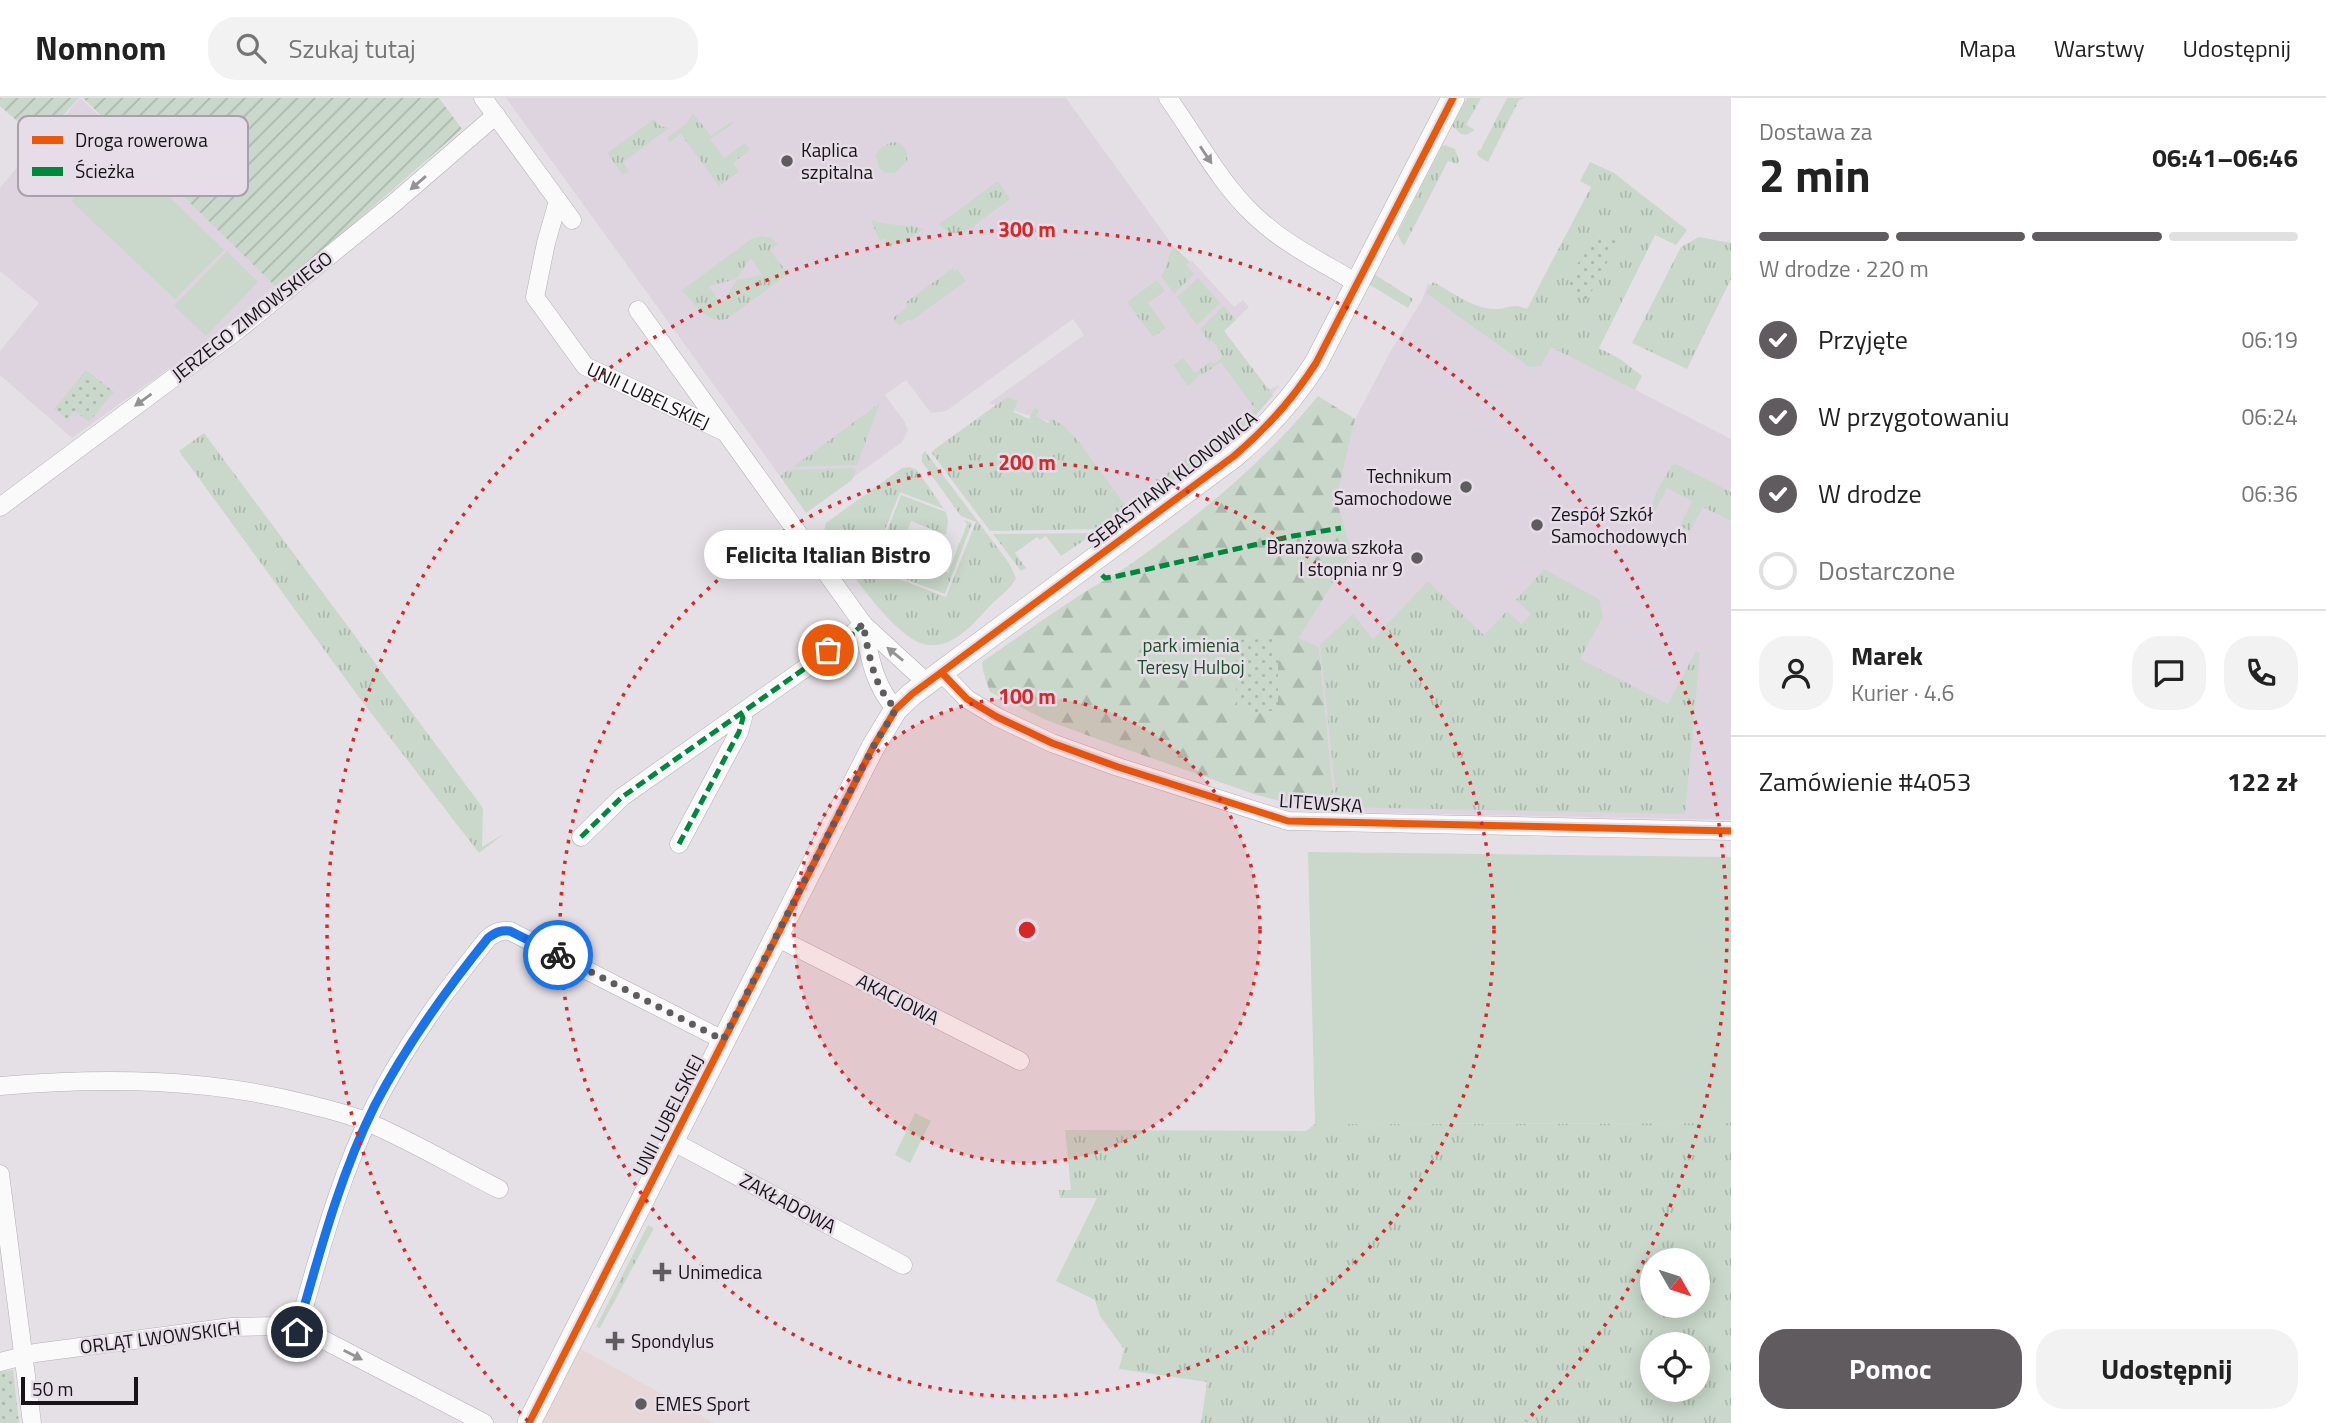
<!DOCTYPE html>
<html lang="pl">
<meta charset="utf-8">
<style>
body{margin:0;font-family:"Titillium Web",sans-serif;background:#f2f2f2;color:#222;height:100vh;display:flex;flex-direction:column;font-size:26px;white-space:nowrap}
*{box-sizing:border-box;margin:0}
p{font-size:23px;color:#767676}
.icon{flex:none;width:38px;height:38px;fill:none;stroke:currentColor;stroke-width:2;stroke-linecap:round;stroke-linejoin:round}
.map{position:relative;flex:1;overflow:hidden}
.drawer{display:flex;flex-direction:column;background:#fff;width:595px}
.drawer>*{flex:none}
.needle{width:46px;rotate:129deg}
.fabs{position:absolute;left:1640px;top:1150px;display:grid;gap:14px}
.fabs a{display:grid;place-items:center;width:70px;height:70px;border-radius:50%;background:#fff;box-shadow:0 4px 18px #0003;font-size:35px}
.scale{position:absolute;left:21px;bottom:18px;width:117px;box-sizing:border-box;padding-left:7px;border:4px solid #171417;border-top:0;font-size:19px;line-height:24px;white-space:nowrap;color:#171417;-webkit-text-stroke:5px #e6dde8;paint-order:stroke}
.pin{position:absolute;display:grid;place-items:center;width:60px;height:60px;color:#fff;margin:-30px;border:4px solid #fff;border-radius:50%;box-shadow:0 2px 7px #0007}
.courier{position:absolute;display:grid;place-items:center;width:70px;height:70px;margin:-35px;border:5px solid #1a73e8;border-radius:50%;background:#fff;color:#222;box-shadow:0 2px 9px #0007}
.bubble{position:absolute;height:49px;border-radius:24px;background:#fff;box-shadow:0 4px 18px #0003;font-size:23px;font-weight:700;line-height:49px;text-align:center}
.overview em{font-style:normal;font-weight:700}
.overview div{display:flex;flex-direction:column-reverse}
.overview{display:flex;align-items:center;justify-content:space-between;height:119px;padding:0 28px}
h1{font-size:46px;font-weight:700;line-height:52px}
.bar{display:grid;grid-template-columns:repeat(4,1fr);gap:10px 7px;align-content:center;height:84px;padding:0 28px}
.bar i{height:9px;border-radius:5px;background:#e0e0e0}
.bar .current{background:#5f5b5f}
.bar p{grid-column:span 4}
.line{display:flex;align-items:center;gap:18px;padding:0 28px;border-top:2px solid #e0e0e0}
.line div{flex:1}
.round{display:grid;place-items:center;flex:none;width:74px;height:74px;border-radius:28px;background:#f2f2f2}
ol{padding:0 28px;list-style:none}
li{display:flex;align-items:center;gap:21px;height:77px}
li p{margin-inline-start:auto}
li .icon{padding:7px;border-radius:50%;background:#5f5b5f;color:#fff;stroke-width:4}
li:last-child{color:#767676}
li i{width:38px;height:38px;border:4px solid #e0e0e0;border-radius:50%}
.action{display:flex;gap:14px;margin-top:auto;padding:14px 28px}
.action a{flex:1;height:80px;border-radius:28px;background:#5f5b5f;color:#fff;font-size:28px;font-weight:700;line-height:80px;text-align:center}
.action a+a{background:#f2f2f2;color:#222}
header{display:flex;align-items:center;gap:42px;box-sizing:border-box;height:98px;padding:0 35px;background:#fff;border-bottom:2px solid #e0e0e0}
header strong{font-size:33px}
nav{display:flex;gap:38px;margin-inline-start:auto;font-size:24px}
.search{width:490px;height:63px;background:#f2f2f2;display:flex;align-items:center;gap:18px;box-sizing:border-box;padding:0 24px;border-radius:28px;color:#767676;font-size:26px}
main{display:flex;flex:1;min-height:0}
.map>svg:first-child{display:block}
</style>
<header>
<strong>Nomnom</strong>
<div class="search"><svg class="icon" aria-label="search" viewBox="0 0 24 24"><circle cx="10" cy="10" r="6"/><path d="M15 15l6 6"/></svg>Szukaj tutaj</div>
<nav><a>Mapa</a><a>Warstwy</a><a>Udostępnij</a></nav>
</header>
<main>
<div class="map">
<svg width="1731" height="1325" viewBox="0 0 1731 1325">
<defs>
<pattern id="grass-tufts" width="24" height="20" patternUnits="userSpaceOnUse" patternTransform="scale(1.75)"><rect width="24" height="20" fill="#c9d8cb"/><path d="M3 7l-1-3M5 7V3M7 7l1-3M15 17l-1-3M17 17v-4M19 17l1-3" fill="none" stroke="#acb8ae"/></pattern>
<pattern id="forest-firs" width="22" height="20" patternUnits="userSpaceOnUse" patternTransform="scale(1.75)"><rect width="22" height="20" fill="#c9d8cb"/><path d="M5 1l3.5 6h-7zM16 11l3.5 6h-7z" fill="#acb8ae"/></pattern>
<pattern id="park-dots" width="8" height="8" patternUnits="userSpaceOnUse" patternTransform="scale(1.75)"><rect width="8" height="8" fill="#c9d8cb"/><path d="M2 2h.1M6 6h.1" fill="none" stroke="#acb8ae" stroke-width="1.8" stroke-linecap="round"/></pattern>
<pattern id="garden-furrows" width="10" height="10" patternUnits="userSpaceOnUse" patternTransform="scale(1.75)"><rect width="10" height="10" fill="#c9d8cb"/><path d="M-1 1l2-2M0 10L10 0M9 11l2-2" fill="none" stroke="#acb8ae"/></pattern>
</defs>
<rect width="100%" height="100%" fill="#e5e0e5"/>
<!-- commercial -->
<path fill="#e8d7d8" d="M572,1246L714,1325H534Z"/>
<!-- built -->
<g fill="#ded4df">
<path d="M80,0L154,68L275,188L203,246L72,340L0,277V253L39,205L0,173V90L22,63L31,70L44,54L38,49Z"/>
<path d="M506,0H1066L1174,149L1189,164L1192,163L1234,209L1243,202L1249,209L1224,233L1265,288L1270,291L1280,287L1267,303L1116,413L1054,325L989,305L1084,237L1073,221L946,313L931,315L906,282L885,297L904,323L908,332L902,344L806,414Z"/>
<path d="M1428,185L1731,341V722L1335,714L1319,550L1299,540L1352,454L1335,401L1355,321L1392,251L1422,202Z"/>
</g>
<!-- grass -->
<g fill="url(#grass-tufts)" fill-rule="evenodd">
<path d="M1467,0H1481L1466,27L1475,32L1466,37L1461,36L1452,28Z"/>
<path d="M1507,0H1525L1519,2L1488,64L1478,58L1477,54L1481,51Z"/>
<path d="M693,15L711,38L731,24L733,26L710,41L724,60L745,45L750,52L733,65L739,74L719,88L681,36L670,44L668,42V39L687,25Z"/>
<path d="M654,21L660,28L669,30L623,64L630,76L627,74L623,77L607,55Z"/>
<path d="M892,44C904,44 909,53 907,63L895,75H885L879,70L876,57L881,50Z"/>
<path d="M1445,47L1455,51L1459,63L1457,66L1448,63L1404,148L1397,136L1442,48Z"/>
<path d="M1590,64L1614,75L1687,132L1676,147L1655,137L1599,250L1620,261L1642,278L1635,292L1551,249L1541,268L1529,269L1426,195L1433,184C1451,193 1473,211 1494,211C1509,211 1511,204 1527,211L1591,89L1580,83Z"/>
<path d="M998,83L1010,101L965,134L950,136L939,126Z"/>
<path d="M873,122L880,125L917,129L923,131L902,146L896,144L890,149L884,140L880,143L871,123Z"/>
<path d="M761,138L771,140L778,146L770,152L788,176L727,221C703,226 697,205 681,193L751,141ZM751,160L762,177L737,182L721,206L709,188L736,181Z"/>
<path d="M1699,139L1731,145V181L1687,271L1632,245L1681,149Z"/>
<path d="M1174,149L1190,164L1186,167L1194,176L1174,196L1161,178C1168,169 1167,157 1174,149Z"/>
<path d="M953,170L955,173L957,171L966,183L911,223L909,221L899,228L893,220L907,209L905,205Z"/>
<path d="M1374,176L1413,201L1408,210L1370,187L1368,183Z"/>
<path d="M1198,180L1220,205L1197,227L1177,199Z"/>
<path d="M1157,182L1165,193L1148,205L1166,230L1153,239L1127,204Z"/>
<path d="M1224,208L1236,222L1224,233L1273,297C1238,342 1187,372 1143,404L1138,400L1141,394L1255,311L1221,264L1202,277L1201,276L1197,279L1198,280L1188,288L1173,267L1183,260L1195,275L1211,263L1214,266L1223,259L1212,242L1209,244L1200,231Z"/>
<path d="M1007,299L1018,303L1013,314L1029,321L1034,310L1039,312L1036,318L1048,325L1051,320L1065,329L1080,345L1130,414L1101,431L990,433L931,354Z"/>
<path d="M880,305L857,367L793,369L877,307Z"/>
<path d="M204,335L483,710L482,749L505,735L479,755L358,598L179,353Z"/>
<path d="M925,353L1009,465L1016,480C1012,491 995,501 987,511C972,527 954,549 929,547C900,545 859,485 842,462C836,455 825,444 824,435C824,432 825,428 826,425L902,370L910,369L917,372L944,411L900,394L870,470L946,499L976,424L961,418L922,364V357Z"/>
<path d="M1676,366L1731,394V423L1703,409L1690,433L1680,428L1692,403L1667,390L1653,417C1649,399 1664,382 1672,367Z"/>
<path d="M852,370L856,372L852,382L806,415L780,378L788,372Z"/>
<path d="M901,397L946,414L948,423L946,437L911,423L899,456L948,475L967,426L964,422L972,425L945,496L873,469Z"/>
<path d="M1095,435L1061,458L1046,438L1040,442L1037,439L1015,455L1026,470L1021,473L993,436Z"/>
<path d="M1544,471L1599,501L1603,519L1580,561L1668,606L1696,553L1700,555L1685,716L1337,709L1320,547L1353,516L1373,541L1428,483L1484,537L1507,513L1521,526L1531,516L1516,502Z"/>
<path d="M1731,1025V1325H1201L1207,1284L1119,1271L1124,1251L1100,1218L1095,1202L1056,1183L1097,1100H1060L1059,1092H1071L1065,1032L1306,1033L1315,1026ZM1698,1162V1208H1652V1162ZM1698,1246V1292H1652V1246Z"/>
<path d="M648,1127L654,1130L600,1230L596,1229Z"/>
</g>
<!-- forest -->
<path fill="url(#forest-firs)" d="M1318,298L1355,321L1336,401L1352,454L1299,540L1319,549L1335,714L1323,716L1322,711L1316,706L1283,704L1254,696L1103,643L1046,622L990,594L983,573L982,564C1015,541 1047,519 1080,497C1098,485 1118,476 1135,463C1202,415 1266,362 1318,298Z"/>
<!-- park -->
<g fill="url(#park-dots)">
<path d="M1596,133L1618,144L1587,202L1571,193L1568,185Z"/>
<path d="M86,272L114,294L89,324L75,313L67,321L54,311Z"/>
<path d="M1272,541L1278,557V612L1254,615L1237,609L1235,542Z"/>
<path d="M13,1272L19,1325H0V1274Z"/>
</g>
<!-- garden -->
<g fill="url(#garden-furrows)">
<path d="M0,0H79L40,43L0,8Z"/>
<path d="M83,0H439L462,31L318,157L275,188Z"/>
</g>
<!-- pitch -->
<g fill="#c9d8cb">
<path d="M120,51L224,152L175,201L71,103Z"/>
<path d="M227,153L258,184L206,238L174,208Z"/>
<path d="M1308,754L1731,759V1025L1315,1026Z"/>
<path d="M915,1015L931,1023L910,1065L895,1057Z"/>
</g>
<g fill="none" stroke-linecap="round" stroke-linejoin="round">
<defs>
<g id="minor">
<path d="M483,0L572,122"/>
<path d="M1168,0C1196,39 1219,84 1254,117C1284,146 1322,164 1357,185"/>
<path id="s1" d="M558,103L546,145L535,199L585,268L723,333"/>
<path d="M638,212L863,526L927,585"/>
<path d="M0,409L239,231L393,106L496,17"/>
<path d="M863,526C869,556 874,589 896,611"/>
<path d="M942,575L967,601L997,619L1052,645L1118,669L1288,723L1731,733"/>
<path d="M581,739L622,699L848,540L863,526"/>
<path d="M679,746L739,634L743,620L741,615"/>
<path d="M776,839L1020,963"/>
<path d="M0,988C104,979 209,980 311,1007C330,1012 349,1016 367,1024C412,1043 455,1069 499,1091"/>
<path d="M672,1043L903,1167"/>
<path d="M0,1076L32,1325"/>
<path d="M297,1234C319,1157 339,1079 375,1007C406,946 445,893 488,840C496,834 501,832 510,833L723,942"/>
<path d="M0,1264L35,1255L232,1229L282,1228L322,1241L484,1325"/>
</g>
<path id="tertiary" d="M529,1325L873,649L896,611L912,596L1234,358C1267,330 1293,301 1316,265L1453,0"/>
</defs>
<!-- minor casing -->
<use href="#minor" stroke="#b3afb4" stroke-width="19"/>
<!-- tertiary casing -->
<use href="#tertiary" stroke="#b3afb4" stroke-width="24"/>
<!-- minor -->
<use href="#minor" stroke="#fbfafb" stroke-width="18"/>
<!-- tertiary -->
<use href="#tertiary" stroke="#fbfafb" stroke-width="23"/>
<!-- quiet -->
<g stroke="#00873e" stroke-width="5" stroke-dasharray="10 5" stroke-linecap="butt">
<path d="M1102,477L1105,480L1118,478L1293,438L1341,430"/>
<path d="M581,739L622,699L848,540L863,526"/>
<path d="M679,746L739,634L743,620L741,615"/>
</g>
<defs>
<g id="cycleway">
<path d="M942,575L967,601L997,619L1052,645L1118,669L1288,723L1731,733"/>
<path d="M529,1325L873,649L896,611L912,596L1234,358C1267,330 1293,301 1316,265L1453,0"/>
</g>
</defs>
<!-- cycleway casing -->
<use href="#cycleway" stroke="#e6dde8" stroke-width="11"/>
<!-- cycleway -->
<use href="#cycleway" stroke="#e8590c" stroke-width="7"/>
</g>
<!-- one-way arrows -->
<defs><path id="oneway-solid" d="M-6-.8H1V-3.2L6.5 0L1 3.2V.8H-6Z" transform="scale(1.75)"/></defs>
<g fill="#949294">
<use href="#oneway-solid" transform="translate(1206 57) rotate(56)"/>
<use href="#oneway-solid" transform="translate(418 85) rotate(139)"/>
<use href="#oneway-solid" transform="translate(143 302) rotate(144)"/>
<use href="#oneway-solid" transform="translate(895 556) rotate(-141)"/>
<use href="#oneway-solid" transform="translate(353 1257) rotate(27)"/>
</g>
<g fill="none" stroke-linecap="round" stroke-linejoin="round">
<!-- done -->
<path stroke="#5f5b5f" stroke-width="7" stroke-dasharray="0 12.6" d="M558,857L723,942L873,649L896,611C873,589 869,556 863,526L848,540L828,552"/>
<!-- route -->
<path stroke="#1a73e8" stroke-width="9" d="M297,1234C319,1157 339,1079 375,1007C407,946 445,893 488,840C496,834 501,832 510,833L558,857"/>
</g>
<!-- distance rings -->
<circle cx="1027" cy="832" r="233" fill="#d62828" fill-opacity=".12"/>
<g fill="none" stroke="#d62828" stroke-width="3.5" stroke-dasharray="3.5 7">
<circle cx="1027" cy="832" r="233"/>
<circle cx="1027" cy="832" r="467"/>
<path d="M528 1323A700 700 0 1 1 1526 1323"/>
</g>
<!-- markers -->
<g fill="#5f5b5f" stroke="#e6dde8" stroke-width="2.5">
<circle cx="787" cy="63" r="7"/>
<circle cx="1466" cy="389" r="7"/>
<circle cx="1537" cy="427" r="7"/>
<circle cx="1417" cy="460" r="7"/>
<path d="M658.5 1163.5h7v7h7v7h-7v7h-7v-7h-7v-7h7z"/>
<path d="M611.5 1232.5h7v7h7v7h-7v7h-7v-7h-7v-7h7z"/>
<circle cx="641" cy="1306" r="7"/>
</g>
<g text-anchor="middle" stroke-width="5" stroke-linejoin="round" paint-order="stroke">
<!-- poi labels -->
<g font-size="19" fill="#171417" stroke="#e6dde8" text-anchor="start">
<text x="801" y="59">Kaplica<tspan x="801" dy="22">szpitalna</tspan></text>
<text x="1452" y="385" text-anchor="end">Technikum<tspan x="1452" dy="22">Samochodowe</tspan></text>
<text x="1551" y="423">Zespół Szkół<tspan x="1551" dy="22">Samochodowych</tspan></text>
<text x="1403" y="456" text-anchor="end">Branżowa szkoła<tspan x="1403" dy="22">I stopnia nr 9</tspan></text>
<text x="678" y="1181">Unimedica</text>
<text x="631" y="1250">Spondylus</text>
<text x="655" y="1313">EMES Sport</text>
</g>
<!-- street labels -->
<g font-size="19" fill="#171417" stroke="#e6dde8">
<text transform="translate(252 218) rotate(-38)" y="7">JERZEGO ZIMOWSKIEGO</text>
<text dy="7" stroke="none"><textPath href="#s1" startOffset="254">UNII LUBELSKIEJ</textPath></text>
<text transform="translate(1172 381) rotate(-38)" y="7">SEBASTIANA KLONOWICA</text>
<text transform="translate(1321 705) rotate(4)" y="7">LITEWSKA</text>
<text transform="translate(898 901) rotate(27)" y="7">AKACJOWA</text>
<text transform="translate(668 1017) rotate(-63)" y="7">UNII LUBELSKIEJ</text>
<text transform="translate(788 1105) rotate(28)" y="7">ZAKŁADOWA</text>
<text transform="translate(160 1239) rotate(-7)" y="7">ORLĄT LWOWSKICH</text>
</g>
<!-- park labels -->
<g font-size="19" fill="#195027" stroke="#e6dde8">
<text x="1191" y="554">park imienia<tspan x="1191" dy="22">Teresy Hulboj</tspan></text>
</g>
</g>
<!-- legend -->
<rect x="18" y="18" width="230" height="80" rx="10" fill="#e6dde8" stroke="#a8a1a9" stroke-width="2"/>
<rect x="32" y="38" width="31" height="8" fill="#e8590c"/>
<rect x="32" y="69" width="31" height="9" fill="#00873e"/>
<g font-size="19" fill="#171417">
<text x="75" y="49">Droga rowerowa</text>
<text x="75" y="80">Ścieżka</text>
</g>
<circle cx="1027" cy="832" r="10" fill="#d62828" stroke="#e6dde8" stroke-width="3.5"/>
<g font-size="21" text-anchor="middle" font-weight="bold" fill="#d62828" stroke="#e6dde8" stroke-width="5" stroke-linejoin="round" paint-order="stroke">
<text x="1027" y="139">300 m</text>
<text x="1027" y="372">200 m</text>
<text x="1027" y="606">100 m</text>
</g>
</svg>
<div class="fabs">
<a><svg class="needle" viewBox="-14 -14 28 28"><path d="M0-13l5 13h-10z" fill="#e53935"/><path d="M0 13l5-13h-10z" fill="#767676"/></svg></a>
<a><svg class="icon" aria-label="locate" viewBox="0 0 24 24"><circle cx="12" cy="12" r="6"/><path d="M12 2v4M12 18v4M2 12h4M18 12h4"/></svg></a>
</div>
<div class="scale">50 m</div>
<div class="pin" style="left:828px;top:552px;background:#ea580c"><svg class="icon" aria-label="bag" viewBox="0 0 24 24"><path d="M5 8h14l-1 12H6zM9 8a3 3 0 0 1 6 0"/></svg></div>
<div class="pin" style="left:297px;top:1234px;background:#1f2937"><svg class="icon" aria-label="home" viewBox="0 0 24 24"><path d="M3 11l9-7 9 7M6 9v11h12V9"/></svg></div>
<div class="courier" style="left:558px;top:857px"><svg class="icon" aria-label="bike" viewBox="0 0 24 24"><circle cx="6" cy="16" r="4"/><circle cx="18" cy="16" r="4"/><path d="M6 16l4-8h5l3 8M10 8l3 8H6M13 5h3"/></svg></div>
<div class="bubble" style="left:704px;top:432px;width:248px">Felicita Italian Bistro</div>
</div>
<section class="drawer">
<div class="overview"><div><h1>2 min</h1><p>Dostawa za</p></div><em>06:41–06:46</em></div>
<div class="bar"><i class="current"></i><i class="current"></i><i class="current"></i><i></i><p>W drodze · 220 m</p></div>
<ol>
<li><svg class="icon" aria-label="check" viewBox="0 0 24 24"><path d="M5 12l5 5 9-10"/></svg>Przyjęte<p>06:19</p></li>
<li><svg class="icon" aria-label="check" viewBox="0 0 24 24"><path d="M5 12l5 5 9-10"/></svg>W przygotowaniu<p>06:24</p></li>
<li><svg class="icon" aria-label="check" viewBox="0 0 24 24"><path d="M5 12l5 5 9-10"/></svg>W drodze<p>06:36</p></li>
<li><i></i>Dostarczone</li>
</ol>
<div class="line" style="height:126px"><a class="round"><svg class="icon" aria-label="person" viewBox="0 0 24 24"><circle cx="12" cy="8" r="4"/><path d="M4 21q1-7 8-7t8 7"/></svg></a><div><b>Marek</b><p>Kurier · 4.6</p></div><a class="round"><svg class="icon" aria-label="chat" viewBox="0 0 24 24"><path d="M4 5h16v11H9l-5 4z"/></svg></a><a class="round"><svg class="icon" aria-label="phone" viewBox="0 0 24 24"><path d="M5 4h4l2 5-3 2q2 4 5 5l2-3 5 2v4C11 20 4 13 5 4z"/></svg></a></div>
<div class="line" style="height:91px"><div>Zamówienie #4053</div><b>122 zł</b></div>
<div class="action"><a>Pomoc</a><a>Udostępnij</a></div>
</section>
</main>
